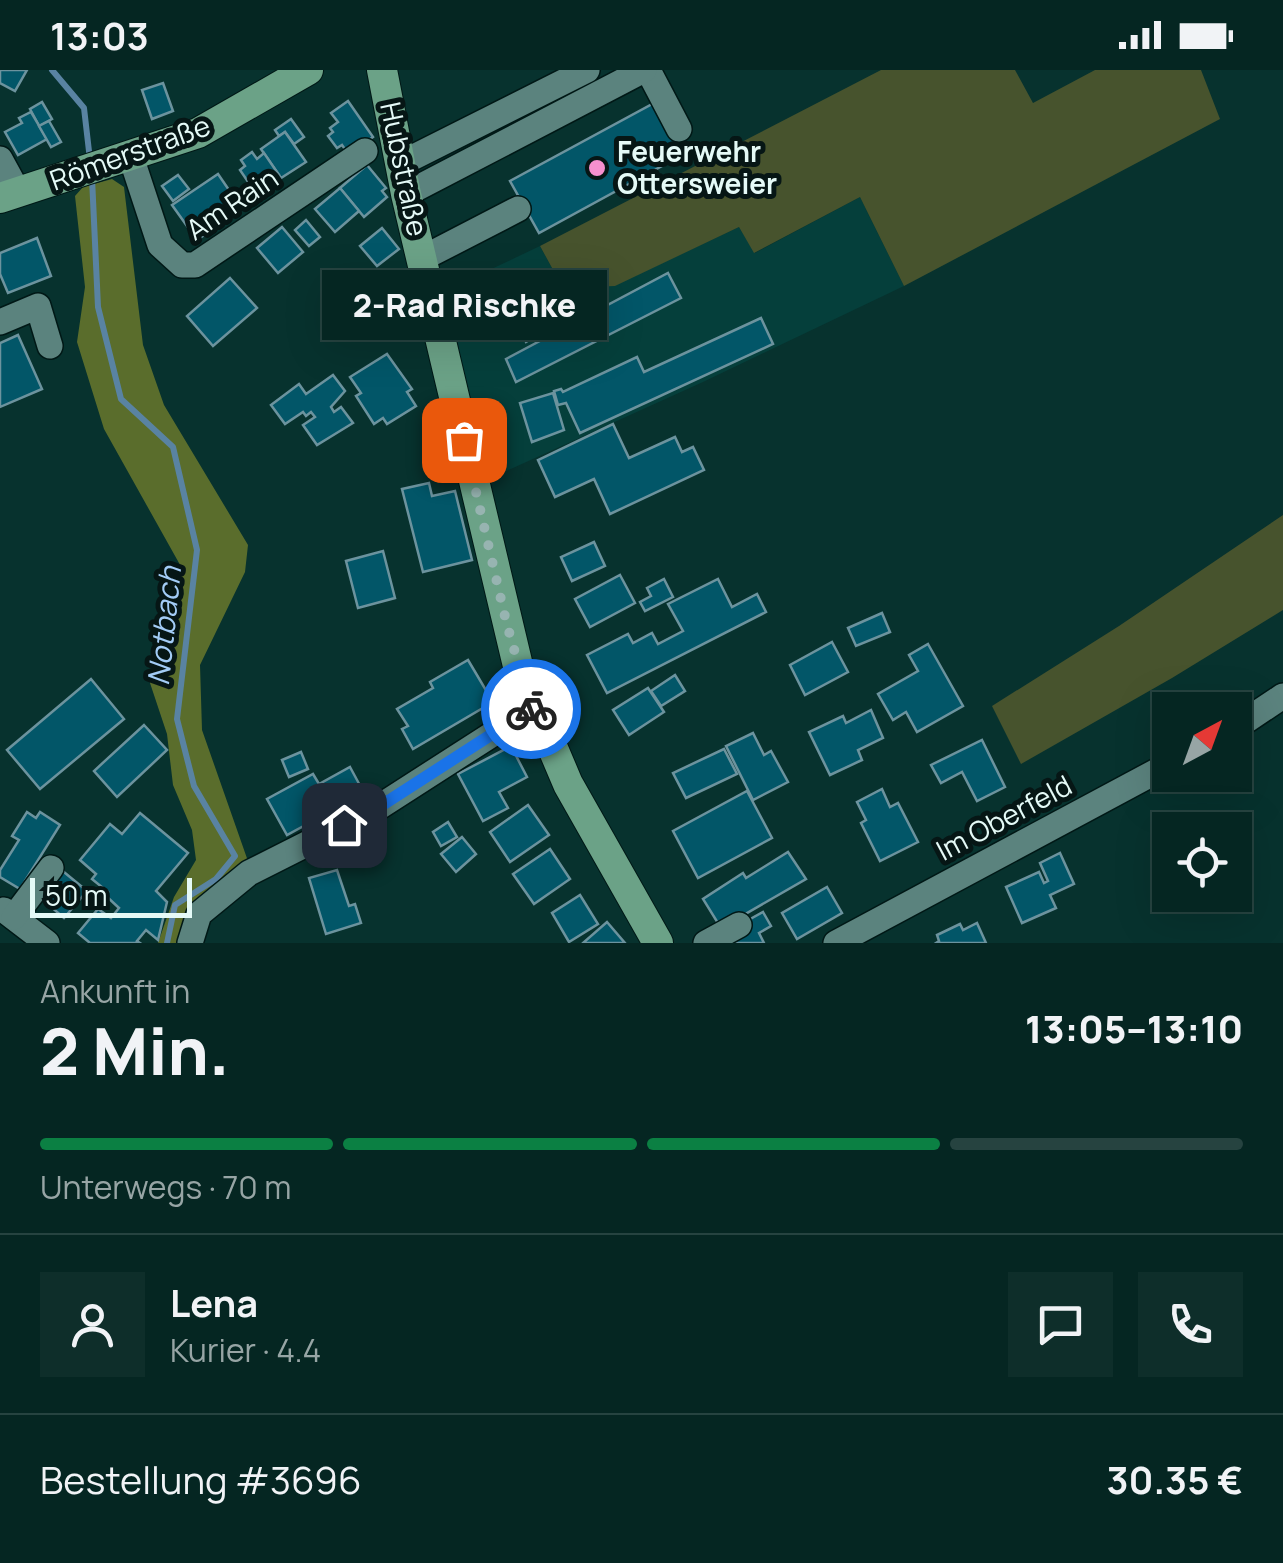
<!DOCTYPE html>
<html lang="de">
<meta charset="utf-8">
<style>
body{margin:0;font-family:Manrope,sans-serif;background:#0e2e2a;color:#f1f3f6;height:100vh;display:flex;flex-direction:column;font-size:38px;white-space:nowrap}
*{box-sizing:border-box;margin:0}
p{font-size:32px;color:#97a5a5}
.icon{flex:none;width:55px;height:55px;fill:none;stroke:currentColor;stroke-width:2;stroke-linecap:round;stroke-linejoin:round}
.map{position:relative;height:873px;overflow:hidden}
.sheet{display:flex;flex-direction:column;background:#052622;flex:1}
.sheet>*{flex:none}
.needle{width:65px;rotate:41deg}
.tools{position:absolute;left:1152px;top:622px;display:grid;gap:20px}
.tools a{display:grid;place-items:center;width:100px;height:100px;border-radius:0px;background:#052622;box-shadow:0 10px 40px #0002,0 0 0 2px #264340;font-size:50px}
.scale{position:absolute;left:30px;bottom:25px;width:162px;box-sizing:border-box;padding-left:10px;border:5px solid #e5faf7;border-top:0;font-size:28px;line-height:35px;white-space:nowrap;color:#e5faf7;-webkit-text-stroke:8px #061615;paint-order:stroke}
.pin{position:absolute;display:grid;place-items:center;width:85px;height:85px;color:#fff;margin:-42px;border-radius:20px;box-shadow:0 5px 15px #0006}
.courier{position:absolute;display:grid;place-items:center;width:100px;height:100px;margin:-50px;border:8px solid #1a73e8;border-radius:50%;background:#fff;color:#222;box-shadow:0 2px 12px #0007}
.bubble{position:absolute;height:70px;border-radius:0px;background:#052622;box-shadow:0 10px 40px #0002,0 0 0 2px #264340;font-size:32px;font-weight:800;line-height:70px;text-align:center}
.summary em{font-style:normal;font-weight:800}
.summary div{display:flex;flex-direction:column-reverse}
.summary{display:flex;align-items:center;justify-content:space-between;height:170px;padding:0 40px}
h1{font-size:65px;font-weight:800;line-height:75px}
.bar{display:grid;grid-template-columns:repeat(4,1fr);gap:15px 10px;align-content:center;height:120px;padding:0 40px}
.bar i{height:12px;border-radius:8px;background:#264340}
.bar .current{background:#0b8043}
.bar p{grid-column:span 4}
.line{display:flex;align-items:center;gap:25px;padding:0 40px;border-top:2px solid #264340}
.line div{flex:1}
.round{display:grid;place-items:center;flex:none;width:105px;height:105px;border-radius:0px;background:#0e2e2a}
.status{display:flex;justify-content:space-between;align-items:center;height:70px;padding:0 50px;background:#052622;direction:ltr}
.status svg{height:28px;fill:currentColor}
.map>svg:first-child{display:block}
</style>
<div class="status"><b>13:03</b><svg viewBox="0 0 49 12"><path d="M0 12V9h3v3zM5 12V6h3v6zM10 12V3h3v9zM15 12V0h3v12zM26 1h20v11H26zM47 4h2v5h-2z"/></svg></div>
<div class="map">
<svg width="1283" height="873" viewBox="0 0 1283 873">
<rect width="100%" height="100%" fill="#07322e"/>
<!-- built -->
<path fill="#053f3b" d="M860,127L904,216L703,312L484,411L441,223L540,176L563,218L615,215L739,157L755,183Z"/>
<!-- green -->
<g fill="#47532d">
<path d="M881,0H1015L1033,33L1095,0H1201L1220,49L904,216L860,127L754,183L739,157L615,216L563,218L540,176Z"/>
<path d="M1283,445V540L1172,608L1021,694L992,636L1119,556Z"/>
</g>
<!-- forest -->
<path fill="#5a6d2c" d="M112,109L124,117L143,275L164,335L248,475L245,502L200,595L202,660L249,794L178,873H158L174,827L196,790L192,760L173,715L167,664L150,613L155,595L173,564L182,513L179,493L104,359L77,272L85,217L75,126L83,117Z"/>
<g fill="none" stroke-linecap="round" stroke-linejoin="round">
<!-- stream -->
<g stroke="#5983a2" stroke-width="6">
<path d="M52,0L84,38L90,90"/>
<path d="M92,108L98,237L121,329L173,377L197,480L177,649L194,716L235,786L216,809L175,835L167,873"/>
</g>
</g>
<!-- building -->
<g fill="#025668" stroke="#6c939e" stroke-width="2.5">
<path d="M0,0H27L15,21L0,13Z"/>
<path d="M163,13L173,41L152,49L142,20Z"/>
<path d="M348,31L373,67L349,85L342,75L337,78L328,66L333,62L330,58L338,52L331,43Z"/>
<path d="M42,32L52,49L39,56L30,39Z"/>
<path d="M656,32L684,84L539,163L510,111Z"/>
<path d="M31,42L47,69L18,85L5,62L22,53L19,48Z"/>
<path d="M291,49L304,67L294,74L285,62L279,66L275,60Z"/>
<path d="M49,51L61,72L51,77L39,56Z"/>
<path d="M285,62L306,92L281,108L261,79Z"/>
<path d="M252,82L257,89L264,83L279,105L255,122L240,100L245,96L241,90Z"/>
<path d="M367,95L386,118L382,121L387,127L364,147L340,118Z"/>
<path d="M218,104L242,139L197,170L172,135Z"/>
<path d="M178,105L189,119L173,131L162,116Z"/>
<path d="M340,118L359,141L335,162L315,139Z"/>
<path d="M306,150L320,167L309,176L295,160Z"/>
<path d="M282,157L303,182L278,203L257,178Z"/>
<path d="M382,158L399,179L377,196L360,176Z"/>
<path d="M37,168L51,206L8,223L0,204V183Z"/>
<path d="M668,203L681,228L516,312L506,289Z"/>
<path d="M230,208L257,238L213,276L187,246Z"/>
<path d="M548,223L563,250L526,272L512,241Z"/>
<path d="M761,248L773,274L580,363L566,333L558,335L554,321L561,319L563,322L637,287L644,302Z"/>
<path d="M18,265L42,319L0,337V273Z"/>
<path d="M387,284L412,319L407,322L416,336L387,354L383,348L374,354L356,326L361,323L350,307Z"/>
<path d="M333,305L345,321L331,337L334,342L341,337L353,353L317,375L303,355L315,347L311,342L306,346L303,342L285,354L271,335L299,314L306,324Z"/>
<path d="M553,323L564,360L532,372L520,333Z"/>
<path d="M613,354L629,388L675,367L682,382L693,377L704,400L610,444L594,409L555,427L538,390Z"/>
<path d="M429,413L432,426L455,421L472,490L423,502L402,419Z"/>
<path d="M594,472L605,496L572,511L561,487Z"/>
<path d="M383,481L395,528L358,538L346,491Z"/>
<path d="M620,505L635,533L590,557L575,529Z"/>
<path d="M664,509L673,527L645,541L640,532L651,526L647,518Z"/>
<path d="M718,509L732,537L757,524L766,542L607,623L587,585L628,564L633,573L652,563L658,574L683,561L668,534Z"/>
<path d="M882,543L890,562L856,576L848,558Z"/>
<path d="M832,572L848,602L805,625L790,595Z"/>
<path d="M928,574L963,636L917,662L906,642L893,650L878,624L918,601L909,585Z"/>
<path d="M468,590L493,632L413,679L402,659L408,656L397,639L433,618L430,612Z"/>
<path d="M675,605L685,621L661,636L651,621Z"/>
<path d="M91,609L124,649L40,719L7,680Z"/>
<path d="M648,618L664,642L629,665L613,640Z"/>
<path d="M871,640L883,668L858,680L862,690L830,705L809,662L843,646L846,653Z"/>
<path d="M144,655L167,680L117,727L94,701Z"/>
<path d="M753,663L764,685L771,681L788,712L753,730L726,676Z"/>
<path d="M982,670L1005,717L977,731L962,702L941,713L931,695Z"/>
<path d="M511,676L527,707L499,722L508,738L483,751L458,704Z"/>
<path d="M724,679L737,704L686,728L673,703Z"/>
<path d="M301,682L308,699L289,707L282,690Z"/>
<path d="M350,697L364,723L287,765L267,729L313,704L319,714Z"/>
<path d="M882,719L890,737L898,733L918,772L880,791L861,753L866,750L857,732Z"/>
<path d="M747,721L772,768L698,808L673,761Z"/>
<path d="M528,735L549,765L510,792L490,762Z"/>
<path d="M27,742L36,748L40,742L60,755L20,819L0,807V800L19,770L12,766Z"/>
<path d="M140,743L188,783L156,821L167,832L158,870L146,860L137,871L140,873H90L78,863L98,839L111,848L119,838L105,825L108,822L92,809L96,804L80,790L110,754L122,764Z"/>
<path d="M448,752L457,767L441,776L433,762Z"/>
<path d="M462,767L476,784L456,802L441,784Z"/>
<path d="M550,779L570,809L534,834L513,804Z"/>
<path d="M788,782L806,809L721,858L703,829L743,803L746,808Z"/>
<path d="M1060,783L1074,814L1050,825L1056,838L1022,853L1006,817L1039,802L1044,813L1048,811L1040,793Z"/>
<path d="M59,798L87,821L64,848L36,824Z"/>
<path d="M337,800L349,836L355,834L361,853L326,864L309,808Z"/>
<path d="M827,817L842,843L797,869L782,843Z"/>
<path d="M580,825L598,854L569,872L552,843Z"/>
<path d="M763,842L771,856L759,863L764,873H727L745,852Z"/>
<path d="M607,852L625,873H583Z"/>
<path d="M977,853L986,873H936L939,871L937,865L960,854L963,860Z"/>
</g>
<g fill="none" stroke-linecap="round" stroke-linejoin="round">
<defs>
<g id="minor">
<path d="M648,0L679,59"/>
<path d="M131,87L160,175L182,195H195L365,81"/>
<path d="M0,89L18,122"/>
<path d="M400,94L587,0"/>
<path d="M406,124L644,0"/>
<path d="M423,188L518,139"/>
<path d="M0,252L38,236L50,276"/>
<path d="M1235,658L1283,626"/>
<path d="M4,840L47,873"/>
<path d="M14,847L51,798"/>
<path d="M190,873L199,844L249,803L376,739L533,638"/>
<path d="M706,873L739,855"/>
<path d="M836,873L1170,694"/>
</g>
<g id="major">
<path d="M382,0L406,124L518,596L568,714L658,873"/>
<path d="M0,128L198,63L308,0"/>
</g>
</defs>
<!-- minor casing -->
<use href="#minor" stroke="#001816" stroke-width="28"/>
<!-- major casing -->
<use href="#major" stroke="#001816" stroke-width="32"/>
<!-- minor -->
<use href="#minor" stroke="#5b837e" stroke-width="25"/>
<!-- major -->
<use href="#major" stroke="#6ba287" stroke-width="30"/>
</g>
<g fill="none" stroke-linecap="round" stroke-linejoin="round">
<!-- done -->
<path stroke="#97b4b1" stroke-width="10" stroke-dasharray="0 18" d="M464,370L506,551L531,639"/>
<!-- route -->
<path stroke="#1a73e8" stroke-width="12" d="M344,755L376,739L531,639"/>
</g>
<!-- markers -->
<circle fill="#f690cf" stroke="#061615" stroke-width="4" cx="597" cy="98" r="10"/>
<g text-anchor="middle" stroke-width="10" stroke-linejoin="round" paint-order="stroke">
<!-- poi labels -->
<g font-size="28" font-weight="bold" fill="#e5faf7" stroke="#061615" text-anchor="start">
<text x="617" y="92">Feuerwehr<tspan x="617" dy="32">Ottersweier</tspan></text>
</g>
<!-- street labels -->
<g font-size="28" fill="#e5faf7" stroke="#061615">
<text transform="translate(130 83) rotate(-20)" y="10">Römerstraße</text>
<text transform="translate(404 99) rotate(78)" y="10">Hubstraße</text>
<text transform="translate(232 134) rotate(-34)" y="10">Am Rain</text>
<text transform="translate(1004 748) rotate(-28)" y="10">Im Oberfeld</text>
</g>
<!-- water labels -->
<g font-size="30" font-style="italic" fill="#a3ccf6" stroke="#061615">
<text transform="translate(165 556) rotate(-84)" y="10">Notbach</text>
</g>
</g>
</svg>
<div class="tools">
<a><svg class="needle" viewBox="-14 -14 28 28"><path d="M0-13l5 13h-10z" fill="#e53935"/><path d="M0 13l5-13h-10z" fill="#97a5a5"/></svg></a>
<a><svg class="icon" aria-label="locate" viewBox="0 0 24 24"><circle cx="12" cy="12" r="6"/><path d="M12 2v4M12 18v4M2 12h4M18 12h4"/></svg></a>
</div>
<div class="scale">50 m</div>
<div class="pin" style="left:464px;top:370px;background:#ea580c"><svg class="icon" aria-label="bag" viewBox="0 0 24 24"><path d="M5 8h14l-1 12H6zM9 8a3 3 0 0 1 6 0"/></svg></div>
<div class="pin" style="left:344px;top:755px;background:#1f2937"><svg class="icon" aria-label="home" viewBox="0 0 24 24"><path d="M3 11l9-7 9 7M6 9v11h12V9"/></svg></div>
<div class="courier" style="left:531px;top:639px"><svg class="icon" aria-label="bike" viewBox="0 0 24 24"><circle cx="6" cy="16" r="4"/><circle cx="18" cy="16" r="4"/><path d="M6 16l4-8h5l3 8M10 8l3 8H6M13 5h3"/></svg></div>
<div class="bubble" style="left:322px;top:200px;width:285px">2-Rad Rischke</div>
</div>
<section class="sheet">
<div class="summary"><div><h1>2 Min.</h1><p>Ankunft in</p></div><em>13:05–13:10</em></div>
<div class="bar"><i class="current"></i><i class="current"></i><i class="current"></i><i></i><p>Unterwegs · 70 m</p></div>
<div class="line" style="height:180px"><a class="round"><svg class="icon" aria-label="person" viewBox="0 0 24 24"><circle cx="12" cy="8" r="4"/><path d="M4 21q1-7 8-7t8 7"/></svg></a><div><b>Lena</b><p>Kurier · 4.4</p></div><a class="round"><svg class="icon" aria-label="chat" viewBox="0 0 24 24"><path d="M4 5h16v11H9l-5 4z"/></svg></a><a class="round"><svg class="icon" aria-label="phone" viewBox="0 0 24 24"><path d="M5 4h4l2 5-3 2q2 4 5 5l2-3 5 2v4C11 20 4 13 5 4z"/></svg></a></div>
<div class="line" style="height:130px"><div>Bestellung #3696</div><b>30.35 €</b></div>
</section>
